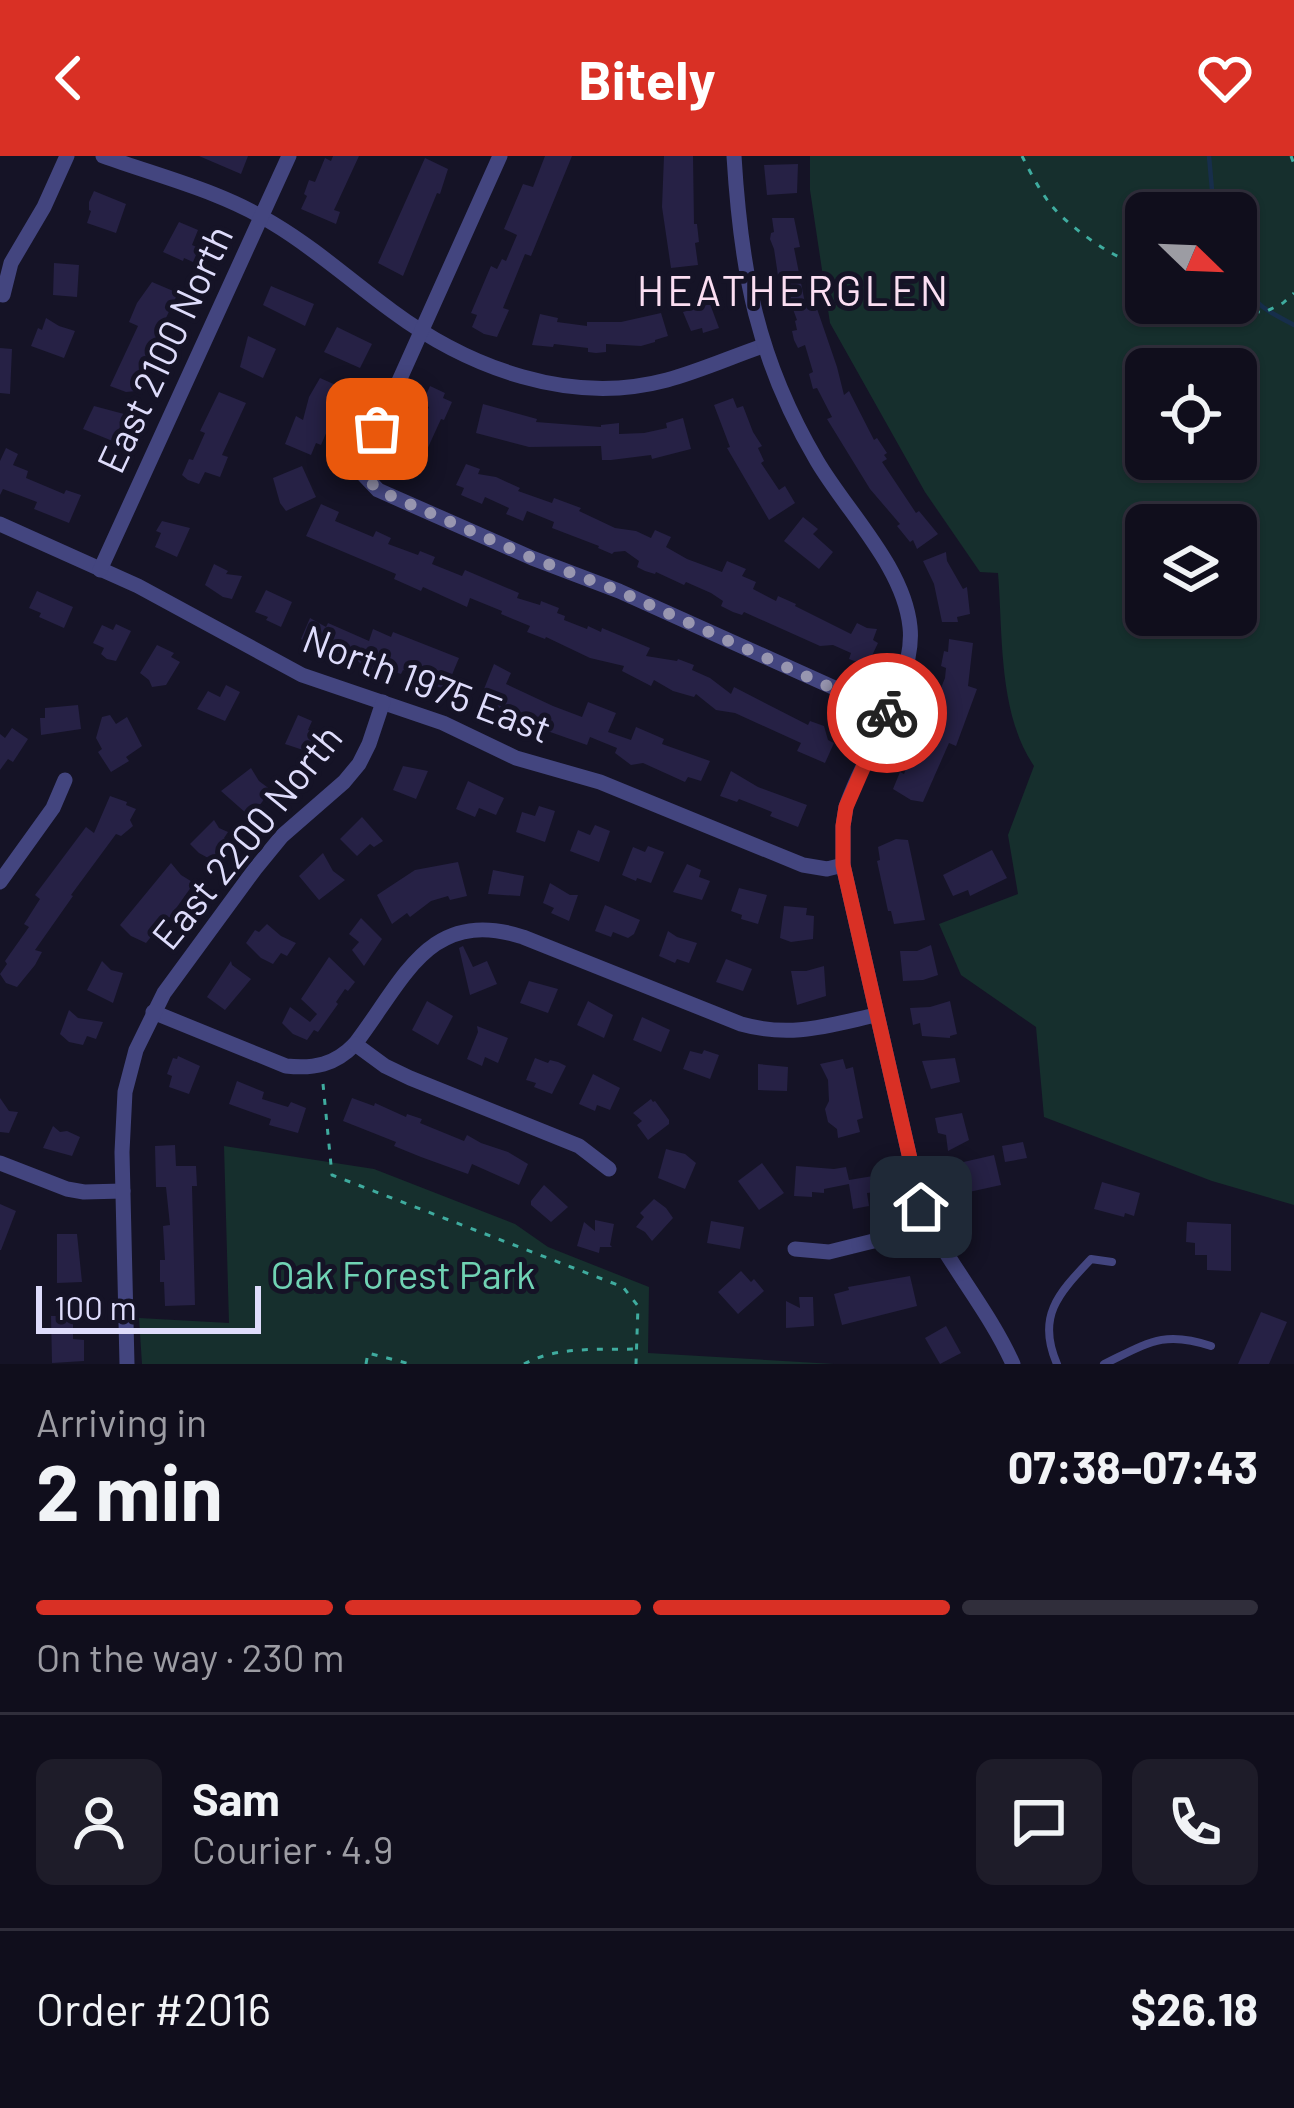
<!DOCTYPE html>
<meta charset="utf-8">
<style>
body{margin:0;font-family:Barlow,sans-serif;background:#1e1c29;color:#f1f3f6;height:100vh;display:flex;flex-direction:column;font-size:45px;white-space:nowrap}
*{box-sizing:border-box;margin:0}
p{font-size:39px;color:#9c9ca3}
.icon{flex:none;width:66px;height:66px;fill:none;stroke:currentColor;stroke-width:2;stroke-linecap:round;stroke-linejoin:round}
.map{position:relative;height:1208px;overflow:hidden}
.side{display:flex;flex-direction:column;background:#100e1c;flex:1}
.side>*{flex:none}
.needle{width:78px;rotate:113deg}
.fabs{position:absolute;left:1125px;top:36px;display:grid;gap:24px}
.fabs a{display:grid;place-items:center;width:132px;height:132px;border-radius:18px;background:#100e1c;box-shadow:0 3px 9px #0004,0 0 0 3px #302e3b;font-size:60px}
.scale{position:absolute;left:36px;bottom:30px;width:225px;box-sizing:border-box;padding-left:12px;border:6px solid #dedcfb;border-top:0;font-size:33px;line-height:42px;white-space:nowrap;color:#dedcfb;-webkit-text-stroke:9px #151326;paint-order:stroke}
.pin{position:absolute;display:grid;place-items:center;width:102px;height:102px;color:#fff;margin:-51px;border-radius:24px;box-shadow:0 6px 18px #0006}
.courier{position:absolute;display:grid;place-items:center;width:120px;height:120px;margin:-60px;border:9px solid #d93025;border-radius:50%;background:#fff;color:#222;box-shadow:0 3px 15px #0007}
.headline em{font-style:normal;font-weight:700}
.headline div{display:flex;flex-direction:column-reverse}
.headline{display:flex;align-items:center;justify-content:space-between;height:204px;padding:0 36px}
h1{font-size:78px;font-weight:700;line-height:90px}
.bar{display:grid;grid-template-columns:repeat(4,1fr);gap:18px 12px;align-content:center;height:144px;padding:0 36px}
.bar i{height:15px;border-radius:9px;background:#302e3b}
.bar .current{background:#d93025}
.bar p{grid-column:span 4}
.line{display:flex;align-items:center;gap:30px;padding:0 36px;border-top:3px solid #302e3b}
.line div{flex:1}
.round{display:grid;place-items:center;flex:none;width:126px;height:126px;border-radius:18px;background:#1e1c29}
header{display:flex;justify-content:space-between;align-items:center;height:156px;padding:0 36px;background:#d93025;color:#fff;font-size:54px;font-weight:700}
.map>svg:first-child{display:block}
</style>
<header><svg class="icon" aria-label="back" viewBox="0 0 24 24"><path d="M15 5l-7 7 7 7"/></svg>Bitely<svg class="icon" aria-label="heart" viewBox="0 0 24 24"><path d="M12 20l-8-8c-3-5 5-10 8-4 3-6 11-1 8 4z"/></svg></header>
<div class="map">
<svg width="1294" height="1208" viewBox="0 0 1294 1208">
<rect width="100%" height="100%" fill="#151326"/>
<!-- green -->
<g fill="#162f2d" fill-rule="evenodd">
<path d="M810,0H1294V1049L1212,1025L1044,961L1036,871L961,819L939,768L1018,738L1008,679L1034,610C998,557 1003,479 998,417L980,416L925,336L830,167L810,34ZM1146,57H1236V147H1146ZM1146,213H1236V303H1146ZM1146,369H1236V459H1146Z"/>
<path d="M224,990L374,1013L515,1068L548,1091L649,1131L648,1197L834,1208H142L139,1162L229,1167Z"/>
</g>
<g fill="none" stroke-linecap="round" stroke-linejoin="round">
<!-- stream -->
<g stroke="#172e4b" stroke-width="4.5">
<path d="M1209,0L1212,34L1220,57"/>
<path d="M1236,106C1249,146 1258,150 1294,169"/>
</g>
</g>
<!-- building -->
<g fill="#262145">
<path d="M199,0H248L241,18Z"/>
<path d="M333,0H359L334,54L340,56L336,68L301,53L307,40L304,38L309,24L315,26L325,2L331,5Z"/>
<path d="M545,0H572L531,100L525,98L503,152L509,154L497,181L484,178L472,171L477,159L471,157L491,110L497,113L502,103L506,105L517,79L504,73L523,28L533,31Z"/>
<path d="M664,0H693L694,68H697L699,86L695,87L698,109L671,112L662,51Z"/>
<path d="M425,2L448,13L440,38L437,37L403,120L378,107Z"/>
<path d="M798,8L797,37L767,39L764,9Z"/>
<path d="M94,35L126,48L116,77L87,67L91,55L89,54V46Z"/>
<path d="M772,62H794L800,91L794,92L805,147L814,144L837,211L844,239L849,235L874,284L877,282L887,297L884,299L887,303L882,306L916,357L919,355L938,378L917,393L913,384L910,386L897,370L900,368L870,333L827,263L832,261L817,232L813,233L809,218L813,216L805,189L798,192L794,184L792,175L797,174L795,165L797,164L790,145L782,146L774,93L770,83L771,77L774,76Z"/>
<path d="M179,66L198,74L192,89L199,92L193,106L184,102L183,105L163,96Z"/>
<path d="M54,107L79,109L77,141L53,139Z"/>
<path d="M152,126L178,137L149,197L136,235L126,236L110,230L138,170L129,166L137,147Z"/>
<path d="M271,130L314,148L305,170L263,149Z"/>
<path d="M710,148L719,172L703,177L702,172L691,175L683,156Z"/>
<path d="M661,157L668,180L655,184V186L641,190L606,188V196L596,197L588,196V192L554,188L553,191L532,189L540,158L558,162L557,166L587,170V166H621Z"/>
<path d="M46,162L59,170L75,175L64,202L31,190L38,172L42,174Z"/>
<path d="M337,171L372,188L360,212L324,196Z"/>
<path d="M248,180L276,193L263,222L240,211Z"/>
<path d="M0,192L12,193L10,238L0,237Z"/>
<path d="M320,222L347,234L337,263L333,261L321,289L316,287L311,299L285,288L296,260L303,264L309,241Z"/>
<path d="M430,230L445,237L443,242L452,246L444,264L441,263L415,320L395,311L418,265L422,267L429,251L422,248Z"/>
<path d="M219,236L246,247L222,299L228,301L220,321L205,316L199,328L188,324L182,319L189,303L193,304L205,277L200,275Z"/>
<path d="M733,242L737,252L743,250L753,276L762,290L758,292L764,305L761,307L779,334L785,330L795,347L769,364L727,292L730,291L714,249Z"/>
<path d="M483,248L537,263L536,266L601,271V269L619,267V278L644,277L667,272L666,267L683,262L691,293L652,303L651,299L611,304H602L601,290L529,291L476,277Z"/>
<path d="M94,250L124,258L115,286L83,273Z"/>
<path d="M6,292L18,298L13,309L28,315L26,322L64,338L66,334L81,339L69,367L34,353L37,346L3,333L0,339V305Z"/>
<path d="M466,308L480,313L478,318L496,321L520,332L518,335L552,347L554,342L581,352L579,355L615,372L636,375L651,382L655,374L671,381L666,391L687,403L722,416L727,405L746,413L742,420L756,426L753,433L776,445L778,440L796,448L795,450L851,478L857,467L867,472L877,473L873,484L878,487L867,510L849,503L851,497L833,489L820,490L744,456L742,459L733,456L721,450L723,445L711,437L686,426L684,429L656,416L655,418L645,415L637,411L639,405L625,395L614,396L612,398L598,392L599,390L552,372L554,366L527,355L523,365L506,358L509,352L485,341L482,348L461,339L464,332L456,329Z"/>
<path d="M302,310L316,341L286,355L280,347L273,322Z"/>
<path d="M321,348L339,356L335,365L373,381L376,375L391,382L388,388L418,399L420,395L435,401L432,408L462,420L465,414L519,437L517,442L540,449L541,445L559,452L557,457L565,460L564,464L587,473L588,470L601,476L602,472L650,492L646,500L677,505L678,503L694,509L692,514L710,522L731,538L734,531L808,569L810,565L824,570L828,584L834,587L825,607L797,595L801,587L735,557L716,554L696,538L694,541L673,535L654,524L651,530L622,515L624,510L590,502L546,481L545,483L527,476L530,470L501,458L502,455L470,442L467,451L423,431L421,435L394,423L396,418L306,380Z"/>
<path d="M803,361L818,373L813,378L833,396L819,413L784,385Z"/>
<path d="M162,365L190,372L177,401L155,391L161,377L156,375Z"/>
<path d="M946,396L947,405L963,433L967,431L970,458L957,461L958,466H942L934,428L923,405Z"/>
<path d="M214,408L228,415L226,418L242,420L232,443L223,441L205,429Z"/>
<path d="M266,434L292,446L281,471L266,464L268,461L255,456Z"/>
<path d="M37,435L73,451L64,472L39,461L41,457L29,452Z"/>
<path d="M310,462L326,471L328,467L369,485L373,473L391,481L393,476L459,502L446,533L431,529L433,525L403,514L401,518L389,514L374,515L365,512L355,502L307,488L301,483Z"/>
<path d="M116,468L131,475L116,505L107,503L101,498L104,492L93,487L102,469L113,474Z"/>
<path d="M949,483L973,487L968,530L977,533L956,590L949,587L923,646L911,644L893,633L900,616L904,618L921,576L926,579L939,552L934,549L945,522L946,512L941,510L944,495L948,496Z"/>
<path d="M157,489L174,497L171,501L180,506L166,529L152,531L149,524L140,517Z"/>
<path d="M494,508L511,517L506,528L553,550L582,561L588,546L616,557L608,576L631,584L636,571L664,583L662,588L710,605L701,625L688,621L685,626L643,607L631,609L615,597L617,592L590,581L587,589L536,571L537,566L491,552L493,548L480,543Z"/>
<path d="M226,529L240,536L225,565L197,553L208,535L220,541Z"/>
<path d="M78,549L81,573L41,579L40,562H45V552Z"/>
<path d="M110,559L116,568L127,561L142,590L126,601L129,605L111,616L98,596L102,593L96,582L102,561Z"/>
<path d="M298,559L312,565L308,574L322,579L315,598L285,588Z"/>
<path d="M12,572L28,583L13,606L8,603L0,614V578L5,582Z"/>
<path d="M403,610L428,615L416,643L393,634Z"/>
<path d="M251,612L259,625L271,634L253,658L250,655L247,658L221,635Z"/>
<path d="M731,615L758,631L807,649L798,671L770,660L772,656L739,643L737,646L720,640Z"/>
<path d="M468,625L504,642L496,659L479,652L475,661L456,653Z"/>
<path d="M110,640L127,646L126,649L136,653L130,664L133,670L121,680L116,678L71,739L73,740L35,794L42,796L35,809L17,831L6,827L0,818L7,808L5,805L29,771L24,768L40,743L35,739L86,671L94,677Z"/>
<path d="M539,650L555,655L545,686L516,676L522,656L535,660Z"/>
<path d="M362,661L383,685L374,691L370,688L357,700L340,683Z"/>
<path d="M214,664L219,672L228,676L224,682L230,687L216,703L212,700L210,703L199,697L190,688Z"/>
<path d="M595,669L610,675L599,706L570,695L578,674L590,679Z"/>
<path d="M896,683L908,684L925,764L894,768L891,755H888L877,705L880,704L878,691Z"/>
<path d="M648,690L664,696L651,727L637,722L636,725L622,719L633,691L645,696Z"/>
<path d="M992,694L1007,722L970,740L968,734L953,740L943,719Z"/>
<path d="M323,697L333,715L345,724L319,744L299,720Z"/>
<path d="M458,706L467,740L450,744L448,740L431,745L410,761L407,757L392,768L377,739L415,714Z"/>
<path d="M171,707L181,719L194,727L157,779L154,777L146,787L131,780L120,769Z"/>
<path d="M687,708L701,714L699,721L710,725L702,744L673,736Z"/>
<path d="M493,714L524,720L520,740L488,738Z"/>
<path d="M550,727L570,739H578L569,765L551,757L554,752L543,747Z"/>
<path d="M739,732L767,739L758,768L741,763L742,759L731,755Z"/>
<path d="M605,749L640,764L634,778L628,782L613,776L611,781L595,775Z"/>
<path d="M784,750L807,752L806,759L814,760L813,783L791,786L780,782Z"/>
<path d="M361,762L382,783L364,810L352,794L359,786L349,778Z"/>
<path d="M267,768L281,780L296,787L287,800L281,797L273,808L261,802L246,787L255,774L259,776Z"/>
<path d="M668,775L677,781L697,787L689,807L677,803L675,807L659,800Z"/>
<path d="M931,789L938,819L923,824L903,825L900,795H917Z"/>
<path d="M463,790L473,811L487,805L497,828L470,839L459,792Z"/>
<path d="M329,801L355,826L348,835L345,833L336,846L338,848L318,876L314,874L307,884L293,878L282,867L290,851L310,866L317,858L301,843Z"/>
<path d="M726,803L752,813L743,835L716,826Z"/>
<path d="M102,805L111,814L123,817L113,847L87,834Z"/>
<path d="M231,805L232,809L251,823L225,854L207,841Z"/>
<path d="M824,810L826,840L797,849L791,815H806Z"/>
<path d="M529,825L558,833L548,857L520,847Z"/>
<path d="M427,845L453,860L438,889L412,874Z"/>
<path d="M588,845L613,859L604,882L577,869Z"/>
<path d="M950,845L957,878L950,880V882L922,880L920,867L913,869L910,852L930,851Z"/>
<path d="M69,854L78,862L103,866L96,883L87,880L83,889L69,886L60,878Z"/>
<path d="M642,861L670,874L661,896L633,884Z"/>
<path d="M477,870L508,882L498,907L485,901L482,910L467,903L478,876Z"/>
<path d="M704,894L719,899L710,923L683,913L690,895L702,898Z"/>
<path d="M178,900L200,910L189,938L169,931L172,920L167,918L173,902L177,903Z"/>
<path d="M535,902L548,907L550,904L558,906L566,910L552,938L534,931L536,927L526,924Z"/>
<path d="M955,902L960,926L931,933L922,905Z"/>
<path d="M843,903L846,913L853,911L863,962L857,964L860,976L838,982L837,973L828,966L825,953L829,945L828,924L820,908Z"/>
<path d="M758,908L788,911L787,935L758,934Z"/>
<path d="M593,918L620,932L610,954L597,949L595,955L579,948Z"/>
<path d="M237,925L264,936L262,943L288,951L291,946L306,952L298,977L269,969L271,963L229,948Z"/>
<path d="M0,942L9,955L18,956L9,977L0,976Z"/>
<path d="M352,942L374,950L375,947L406,961L407,958L422,963L420,967L464,985L467,979L481,987L508,996L528,1008L519,1029L472,1008L468,1018L421,1001L394,990L396,986L343,965Z"/>
<path d="M651,943L653,946L655,945L669,964V968L648,984L637,969L642,965L633,957Z"/>
<path d="M962,957L969,984L948,995L946,979L938,977L935,962Z"/>
<path d="M53,970L60,976L67,975L80,981L72,1000L43,992Z"/>
<path d="M1023,986L1027,1002L1005,1006L1002,990Z"/>
<path d="M175,989L176,1010H196L197,1030H192L195,1149L165,1150L164,1126H160V1104H165L163,1070L170,1069L166,1031H156L155,990Z"/>
<path d="M666,993L685,998L696,1007L685,1033L658,1022Z"/>
<path d="M994,999L1001,1029L960,1038L957,1024L950,1025L946,1010Z"/>
<path d="M762,1007L784,1037L759,1054L738,1025Z"/>
<path d="M796,1010L834,1013L846,1011L849,1024L879,1019L882,1035L867,1037L869,1050L853,1053L849,1028L824,1033V1037L812,1036V1041L794,1040Z"/>
<path d="M1102,1026L1140,1037L1134,1060L1125,1057L1124,1061L1094,1053Z"/>
<path d="M544,1029L568,1051L551,1066L531,1049V1045Z"/>
<path d="M654,1043L666,1052L673,1062L652,1085L645,1076L636,1071L644,1061L640,1057Z"/>
<path d="M0,1048L16,1055L1,1094H0Z"/>
<path d="M595,1064L614,1068L610,1089L612,1091H600L599,1097L577,1090L584,1066L595,1075Z"/>
<path d="M711,1065L744,1071L740,1093L707,1087Z"/>
<path d="M1187,1066L1231,1068V1115L1207,1114V1099H1195V1087L1186,1086Z"/>
<path d="M57,1078H77L82,1126L57,1127Z"/>
<path d="M741,1115L751,1126L754,1123L764,1135L738,1158L718,1136Z"/>
<path d="M910,1120L917,1150L842,1169L834,1138L849,1134L848,1131Z"/>
<path d="M799,1141H813L814,1170L786,1172V1145L800,1152Z"/>
<path d="M1261,1156L1287,1166L1269,1208H1238Z"/>
<path d="M51,1160H73V1183L84,1184V1205L52,1207Z"/>
<path d="M946,1170L961,1197L940,1208L925,1182Z"/>
</g>
<g fill="none" stroke-linecap="round" stroke-linejoin="round">
<!-- path -->
<g stroke="#3fac9f" stroke-width="3" stroke-dasharray="6 9" stroke-linecap="butt">
<path d="M1022,0C1030,16 1040,35 1051,49C1068,70 1119,108 1146,110"/>
<path d="M1291,0L1294,8"/>
<path d="M1225,147L1263,157L1283,147L1294,137"/>
<path d="M323,928L332,1019L623,1131L638,1150L636,1208"/>
<path d="M366,1208L368,1197L410,1208"/>
<path d="M524,1208C557,1190 599,1194 635,1193"/>
</g>
<!-- lane -->
<g stroke="#43457f" stroke-width="8">
<path d="M1057,1208C1036,1160 1059,1137 1091,1103L1112,1106"/>
<path d="M1104,1208C1148,1187 1163,1174 1211,1190"/>
</g>
<!-- street -->
<g stroke="#43457f" stroke-width="15">
<path d="M103,0C161,21 221,35 274,68C316,93 352,126 392,155C469,212 570,250 667,224C700,215 731,201 763,190"/>
<path d="M500,0L359,314L378,334L532,402L619,435L888,556"/>
<path d="M734,0C741,116 757,203 817,305C847,356 904,411 910,471C916,525 863,599 846,651L843,670V709L921,1051C946,1106 988,1152 1013,1208"/>
<path d="M3,139L11,107L44,51L67,0"/>
<path d="M0,368L138,430L302,519L443,567L516,602L600,626L803,709L827,713L843,709"/>
<path d="M100,414L289,0"/>
<path d="M0,726L53,652L65,624"/>
<path d="M153,856L286,910C314,913 335,909 355,888C404,824 429,750 523,781L741,868C791,882 826,870 876,859"/>
<path d="M355,888L385,910L410,922L579,990L609,1013"/>
<path d="M0,1007L67,1033L84,1036L123,1035"/>
<path d="M795,1093L829,1096L930,1071"/>
<path d="M127,1208L122,996L125,936L136,894L164,837L255,713L282,680L344,626L359,608L369,588L383,546"/>
</g>
</g>
<g fill="none" stroke-linecap="round" stroke-linejoin="round">
<!-- done -->
<path stroke="#9896b0" stroke-width="12" stroke-dasharray="0 21.6" d="M377,273L359,314L378,334L532,402L619,435L887,557"/>
<!-- route -->
<path stroke="#d93025" stroke-width="15" d="M887,557L846,651L843,670V709L921,1051"/>
</g>
<g text-anchor="middle" stroke-width="10" stroke-linejoin="round" paint-order="stroke">
<!-- street labels -->
<g font-size="39" fill="#dedcfb" stroke="#151326">
<text transform="translate(165 193) rotate(-65)" y="14">East 2100 North</text>
<text transform="translate(427 528) rotate(21)" y="14">North 1975 East</text>
<text transform="translate(247 681) rotate(-51)" y="14">East 2200 North</text>
</g>
<!-- park labels -->
<g font-size="39" fill="#70d3b4" stroke="#151326">
<text x="403" y="1133">Oak Forest Park</text>
</g>
<!-- neighbourhood labels -->
<g font-size="42" letter-spacing="3" fill="#fbdef2" stroke="#151326">
<text x="794" y="150">HEATHERGLEN</text>
</g>
</g>
</svg>
<div class="fabs">
<a><svg class="needle" viewBox="-14 -14 28 28"><path d="M0-13l5 13h-10z" fill="#e53935"/><path d="M0 13l5-13h-10z" fill="#9c9ca3"/></svg></a>
<a><svg class="icon" aria-label="locate" viewBox="0 0 24 24"><circle cx="12" cy="12" r="6"/><path d="M12 2v4M12 18v4M2 12h4M18 12h4"/></svg></a>
<a><svg class="icon" aria-label="layers" viewBox="0 0 24 24"><path d="M12 4l9 5-9 5-9-5zM3 14l9 5 9-5"/></svg></a>
</div>
<div class="scale">100 m</div>
<div class="pin" style="left:377px;top:273px;background:#ea580c"><svg class="icon" aria-label="bag" viewBox="0 0 24 24"><path d="M5 8h14l-1 12H6zM9 8a3 3 0 0 1 6 0"/></svg></div>
<div class="pin" style="left:921px;top:1051px;background:#1f2937"><svg class="icon" aria-label="home" viewBox="0 0 24 24"><path d="M3 11l9-7 9 7M6 9v11h12V9"/></svg></div>
<div class="courier" style="left:887px;top:557px"><svg class="icon" aria-label="bike" viewBox="0 0 24 24"><circle cx="6" cy="16" r="4"/><circle cx="18" cy="16" r="4"/><path d="M6 16l4-8h5l3 8M10 8l3 8H6M13 5h3"/></svg></div>
</div>
<section class="side">
<div class="headline"><div><h1>2 min</h1><p>Arriving in</p></div><em>07:38–07:43</em></div>
<div class="bar"><i class="current"></i><i class="current"></i><i class="current"></i><i></i><p>On the way · 230 m</p></div>
<div class="line" style="height:216px"><a class="round"><svg class="icon" aria-label="person" viewBox="0 0 24 24"><circle cx="12" cy="8" r="4"/><path d="M4 21q1-7 8-7t8 7"/></svg></a><div><b>Sam</b><p>Courier · 4.9</p></div><a class="round"><svg class="icon" aria-label="chat" viewBox="0 0 24 24"><path d="M4 5h16v11H9l-5 4z"/></svg></a><a class="round"><svg class="icon" aria-label="phone" viewBox="0 0 24 24"><path d="M5 4h4l2 5-3 2q2 4 5 5l2-3 5 2v4C11 20 4 13 5 4z"/></svg></a></div>
<div class="line" style="height:156px"><div>Order #2016</div><b>$26.18</b></div>
</section>
